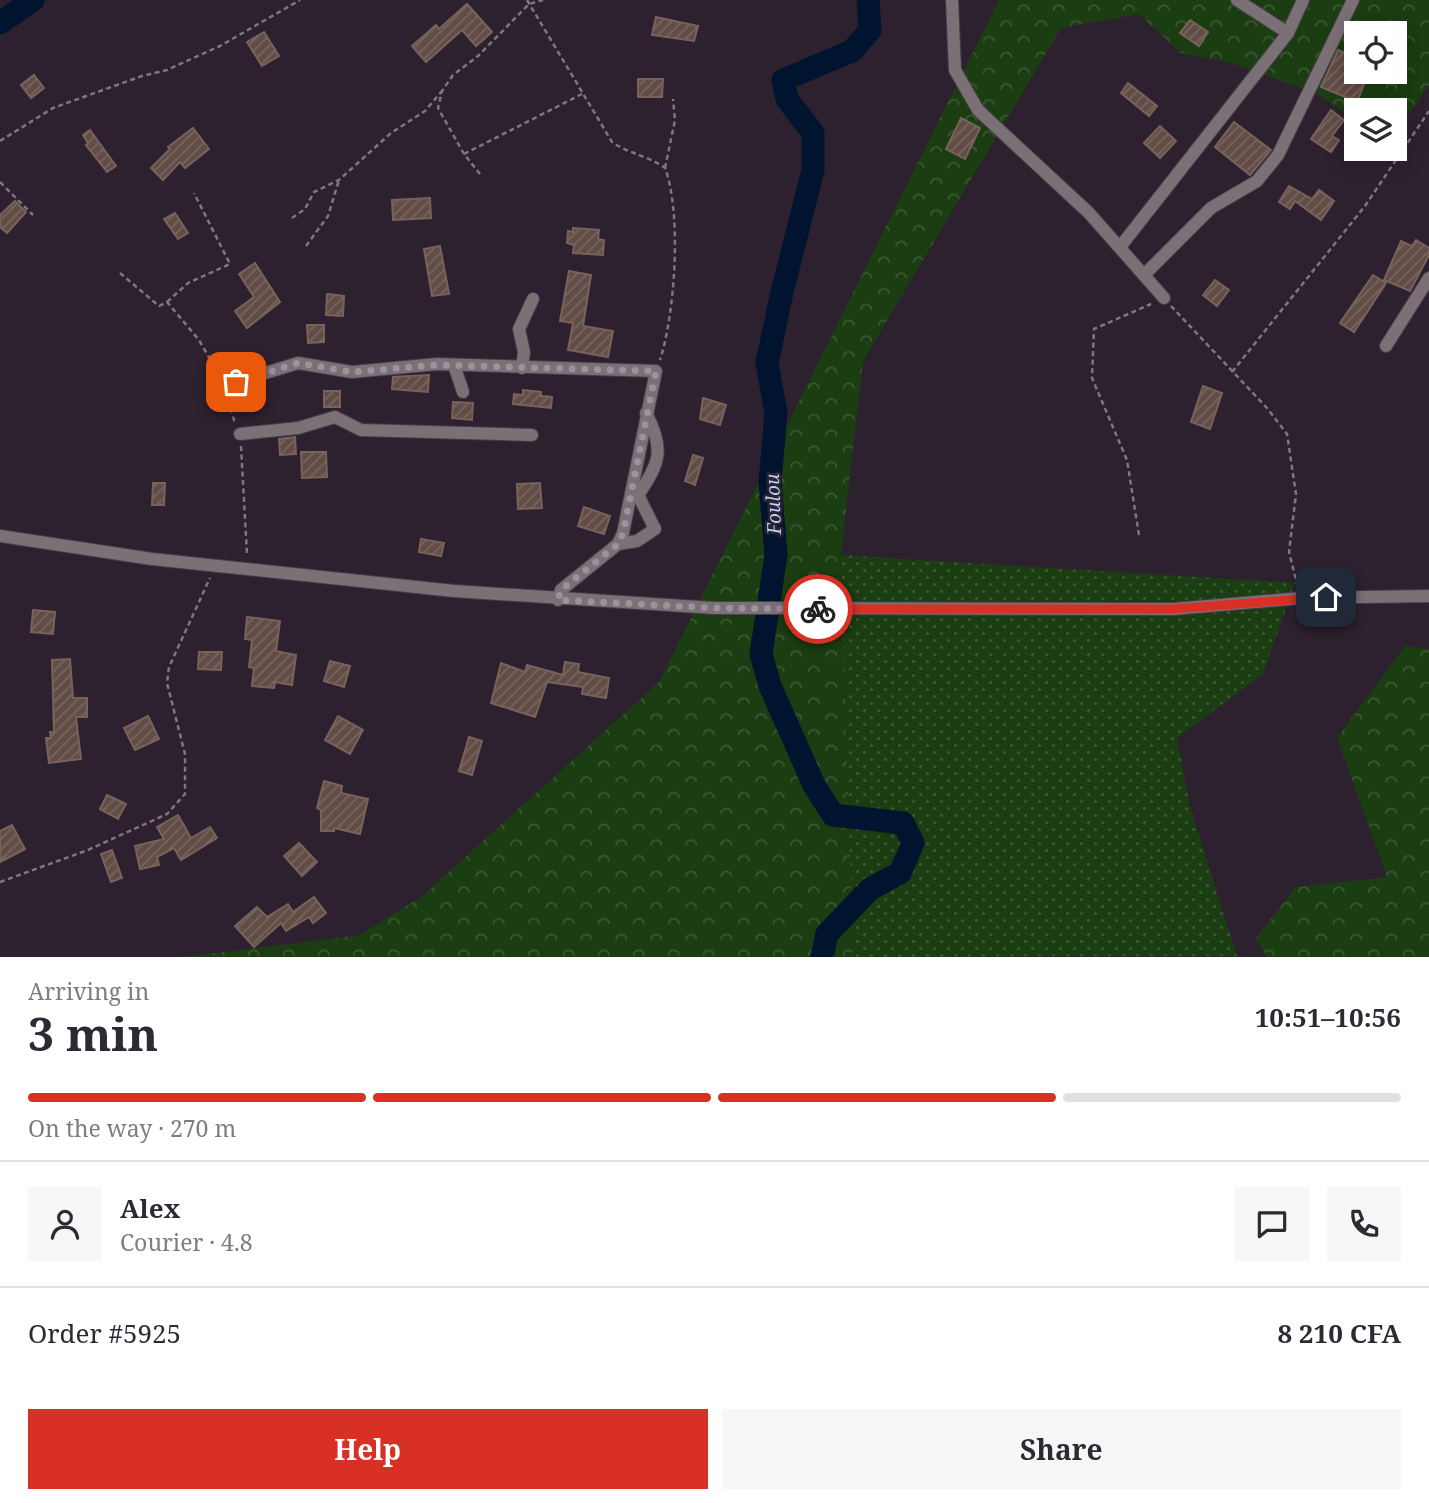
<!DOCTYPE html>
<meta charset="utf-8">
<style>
body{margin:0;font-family:"Noto Serif",serif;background:#f7f7f7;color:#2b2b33;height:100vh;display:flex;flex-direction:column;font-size:26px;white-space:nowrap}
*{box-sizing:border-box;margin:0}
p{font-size:23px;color:#7c7c81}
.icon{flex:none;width:38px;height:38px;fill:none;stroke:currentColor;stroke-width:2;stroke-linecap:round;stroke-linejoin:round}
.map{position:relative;height:957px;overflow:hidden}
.drawer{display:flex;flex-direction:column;background:#fff;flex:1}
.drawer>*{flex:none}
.fabs{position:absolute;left:1344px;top:21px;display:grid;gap:14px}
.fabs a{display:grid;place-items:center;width:63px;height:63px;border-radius:0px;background:#fff;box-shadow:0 4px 18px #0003;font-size:35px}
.pin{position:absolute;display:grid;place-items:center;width:60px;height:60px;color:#fff;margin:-30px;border-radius:14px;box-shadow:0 4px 10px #0006}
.courier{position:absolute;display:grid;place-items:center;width:70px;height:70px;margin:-35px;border:5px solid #d93025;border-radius:50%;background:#fff;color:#222;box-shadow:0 2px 9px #0007}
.headline em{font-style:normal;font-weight:700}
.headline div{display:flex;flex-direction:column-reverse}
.headline{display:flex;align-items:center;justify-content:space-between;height:119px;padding:0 28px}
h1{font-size:46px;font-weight:700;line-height:52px}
.bar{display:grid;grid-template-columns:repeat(4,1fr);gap:10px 7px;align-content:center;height:84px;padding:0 28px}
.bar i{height:9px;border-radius:5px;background:#e1e1e2}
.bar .on{background:#d93025}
.bar p{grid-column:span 4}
.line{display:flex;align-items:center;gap:18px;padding:0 28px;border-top:2px solid #e1e1e2}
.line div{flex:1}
.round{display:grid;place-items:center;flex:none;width:74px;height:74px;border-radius:0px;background:#f7f7f7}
.primary-button{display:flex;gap:14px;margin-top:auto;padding:14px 28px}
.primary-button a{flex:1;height:80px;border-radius:0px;background:#d93025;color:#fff;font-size:28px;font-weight:700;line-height:80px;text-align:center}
.primary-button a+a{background:#f7f7f7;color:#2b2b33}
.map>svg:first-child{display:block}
</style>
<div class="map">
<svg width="1429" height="957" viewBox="0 0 1429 957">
<defs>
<pattern id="grass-dots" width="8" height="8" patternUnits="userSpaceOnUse" patternTransform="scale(1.75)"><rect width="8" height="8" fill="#1b3d12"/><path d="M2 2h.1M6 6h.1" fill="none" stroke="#3b5834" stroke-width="1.8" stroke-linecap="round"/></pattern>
<pattern id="forest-crowns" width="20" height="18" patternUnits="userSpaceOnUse" patternTransform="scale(1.75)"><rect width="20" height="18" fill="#1b3d12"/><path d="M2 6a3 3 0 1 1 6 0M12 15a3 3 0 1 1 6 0" fill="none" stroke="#3b5834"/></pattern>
<pattern id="building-hatch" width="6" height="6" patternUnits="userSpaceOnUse" patternTransform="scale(1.75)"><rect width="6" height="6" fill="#624c46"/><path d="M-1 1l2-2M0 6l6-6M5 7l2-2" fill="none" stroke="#786560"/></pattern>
</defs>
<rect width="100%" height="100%" fill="#2e212f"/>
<!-- grass -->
<path fill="url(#grass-dots)" d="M841,555L1295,583L1263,674L1177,738L1190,807L1237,956L853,957Z"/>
<!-- forest -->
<g fill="url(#forest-crowns)" fill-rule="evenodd">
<path d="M999,0H1429V85L1395,134V110H1356V121L1318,94L1231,63L1181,53L1139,14L1061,28L863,361L841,555L853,957H183L360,935L421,897L659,682ZM1356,33H1395V72H1356Z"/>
<path d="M1405,646L1429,649V957H1267L1256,938L1296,887L1387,877L1337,738Z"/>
</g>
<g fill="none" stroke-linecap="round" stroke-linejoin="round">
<!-- river -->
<g stroke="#001430" stroke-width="23">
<path d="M0,23L33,0"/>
<path d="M822,957L827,934L870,889L900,873L913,843L903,823L833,815L814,785L770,686L761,654L776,555L770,482L776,413L767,363L782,292L813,170V133L787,99L783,80L852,51L870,30L868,0"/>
</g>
</g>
<!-- building -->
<g fill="url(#building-hatch)" stroke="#79625c" stroke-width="2">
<path d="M467,4L492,32L476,46L462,30L426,62L412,46L436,25L439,29Z"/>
<path d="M656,17L698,26L694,41L652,35Z"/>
<path d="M1190,20L1208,32L1199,46L1180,33Z"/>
<path d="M264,32L279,56L262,66L247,42Z"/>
<path d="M1338,50L1356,58V72H1369L1357,102L1321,87Z"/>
<path d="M34,75L44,88L31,98L21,85Z"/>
<path d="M638,79H663L662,97H638Z"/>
<path d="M1128,83L1157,106L1149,116L1121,93Z"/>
<path d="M1331,110L1344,120L1332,136L1339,140L1331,152L1311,139Z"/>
<path d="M961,118L980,128L965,159L946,149Z"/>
<path d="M1234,122L1271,150L1250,175L1215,147Z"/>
<path d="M1160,126L1176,141L1160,158L1144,143Z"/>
<path d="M193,128L209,149L185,168L180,162L163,180L151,168L170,149L168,147Z"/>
<path d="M90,130L116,166L107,172L86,145L88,143L83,135Z"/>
<path d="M1289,186L1312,199L1319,190L1334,201L1321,220L1295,201L1290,209L1279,202Z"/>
<path d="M430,198L431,218L393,220L392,200Z"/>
<path d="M15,201L26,212L7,233L0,227V215Z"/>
<path d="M175,213L188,233L178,239L164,219Z"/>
<path d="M573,228L599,230L598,239L604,240L603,255L573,253L574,245L567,243L568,231L573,232Z"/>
<path d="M1416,240L1429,248V255L1410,291L1384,280L1401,241L1412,246Z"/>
<path d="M440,246L449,294L432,296L424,249Z"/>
<path d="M255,263L280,302L247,328L235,311L254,297L239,274Z"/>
<path d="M569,271L591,275L583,326L613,331L608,357L568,350L573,323L560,321Z"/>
<path d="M1373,275L1386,283L1354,332L1340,323Z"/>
<path d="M1215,280L1229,290L1217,306L1203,295Z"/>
<path d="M327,294L344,296L343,316L326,315Z"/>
<path d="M307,325H324V342L308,343Z"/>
<path d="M429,375L428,392L392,389L393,377Z"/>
<path d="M1203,386L1222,393L1210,429L1191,422Z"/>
<path d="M523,390L541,392V396L552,397L551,408L513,404L514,394L523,395Z"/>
<rect x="324" y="391" width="16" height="16"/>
<path d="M703,398L726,405L720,425L700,419Z"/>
<path d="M453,402L473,403L472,420L452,418Z"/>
<path d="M295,437L296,454L280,455L279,439Z"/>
<path d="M301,452H326L327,477L302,478Z"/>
<path d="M693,455L703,458L695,485L685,481Z"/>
<path d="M153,483H165L164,505H152Z"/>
<path d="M540,483L542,508L518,509L517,484Z"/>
<path d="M584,507L610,516L604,534L578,526Z"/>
<path d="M421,539L444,543L441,556L419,552Z"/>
<path d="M33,610L55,612L53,634L31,632Z"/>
<path d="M247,617L280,621L276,651L296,655L292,685L275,682L274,688L252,686L254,668L249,667L252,640L245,639Z"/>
<path d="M199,652H222L221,670L198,669Z"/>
<path d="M70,659L73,698H87V717H76L81,759L49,763L46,738H51L50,732H54L52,660Z"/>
<path d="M330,661L350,666L344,687L324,681Z"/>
<path d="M565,662L579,664L578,672L609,678L606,698L582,694L583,687L547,682L535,717L491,703L501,663L525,672L527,665L563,675Z"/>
<path d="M148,716L159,739L135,750L124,728Z"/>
<path d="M338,716L363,730L350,754L325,740Z"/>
<path d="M469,737L482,741L472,775L459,771Z"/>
<path d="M324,781L342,786L341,793L368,799L360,834L334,828V831H321V810L317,808Z"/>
<path d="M107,795L126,804L118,819L100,809Z"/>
<path d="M178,815L191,838L210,827L217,838L181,860L174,848L157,857L159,865L140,869L135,846L164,839L157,827Z"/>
<path d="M12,825L25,849L0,862V831Z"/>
<path d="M299,843L317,862L302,876L284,856Z"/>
<path d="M112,850L122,878L111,882L101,854Z"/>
<path d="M314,897L326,913L313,923L309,917L286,931L281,923L254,947L235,926L257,907L267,917L288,904L293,912Z"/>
</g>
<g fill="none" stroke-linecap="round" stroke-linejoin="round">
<defs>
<g id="minor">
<path d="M952,0L955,70L978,110L1089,213L1164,298"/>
<path d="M1237,0L1288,33"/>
<path d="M1120,247L1288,33L1303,0"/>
<path d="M1145,274L1211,208L1257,181L1278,155L1353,0"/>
<path d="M1386,346L1429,278"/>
<path d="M454,365L463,392"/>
<path d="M522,368L524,352L519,329L533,299"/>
<path d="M223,382H236L298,363L352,372L437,364L656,371L623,533L618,544L561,590L558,600"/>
<path d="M240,434L298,428L335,417L361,430L532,435"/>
<path d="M0,536L152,559L454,591L714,608L1173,609L1301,598L1429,596"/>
<path d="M618,544L637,541L655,529L638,495C660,463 665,449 646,413"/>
</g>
</defs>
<!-- minor casing -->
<use href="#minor" stroke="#493d4a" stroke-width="14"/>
<!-- path -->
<g stroke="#807581" stroke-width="2.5" stroke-dasharray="5 3.5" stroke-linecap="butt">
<path d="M527,0L612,142C629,154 649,156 665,168C682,213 675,314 660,360"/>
<path d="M0,141L53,108L142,76L167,70L220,46L300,0"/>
<path d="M464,154L582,94"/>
<path d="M665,168L675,120L673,99"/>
<path d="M480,174L464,154L438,108L442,91L453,75L478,56L529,4L543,0"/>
<path d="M0,182L33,215"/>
<path d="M292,218L305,209L314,192L339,180L391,133L425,111L442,91"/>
<path d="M306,246L328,216L339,180"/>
<path d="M120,273L159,306L167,302L199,340L218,373"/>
<path d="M167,302L188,283L230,264L194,193"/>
<path d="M1171,306L1267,408L1287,434L1296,494L1289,552L1298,588"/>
<path d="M1232,372L1365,206L1429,111"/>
<path d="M225,392L235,423"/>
<path d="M241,446L247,554"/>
<path d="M1139,535L1127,460L1092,378L1094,329L1151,304"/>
<path d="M0,882L88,850L167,814L185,794V754L167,683L169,667L210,578"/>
</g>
<!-- minor -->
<use href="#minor" stroke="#7a7075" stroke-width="12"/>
</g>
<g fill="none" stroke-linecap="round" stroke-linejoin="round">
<!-- done -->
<path stroke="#9c929d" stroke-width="7" stroke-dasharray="0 12.6" d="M236,382L298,363L352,372L437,365L656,371L623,533L618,544L561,590L558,600L715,608L818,609"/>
<!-- route -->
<path stroke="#d93025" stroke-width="9" d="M818,609H1173L1326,597"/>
</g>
<g text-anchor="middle" stroke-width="5" stroke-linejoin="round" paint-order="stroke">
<!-- water labels -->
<g font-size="19" font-style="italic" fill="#b0d3fa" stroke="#2e212f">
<text transform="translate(773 504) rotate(-92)" y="7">Foulou</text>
</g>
</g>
</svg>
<div class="fabs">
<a><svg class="icon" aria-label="locate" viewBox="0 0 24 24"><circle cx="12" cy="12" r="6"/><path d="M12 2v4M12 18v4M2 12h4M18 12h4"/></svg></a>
<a><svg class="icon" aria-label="layers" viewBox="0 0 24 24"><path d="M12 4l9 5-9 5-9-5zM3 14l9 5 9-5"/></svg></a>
</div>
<div class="pin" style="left:236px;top:382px;background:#ea580c"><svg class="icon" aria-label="bag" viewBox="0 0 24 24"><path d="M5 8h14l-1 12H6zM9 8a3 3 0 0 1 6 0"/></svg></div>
<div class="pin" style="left:1326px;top:597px;background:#1f2937"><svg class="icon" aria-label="home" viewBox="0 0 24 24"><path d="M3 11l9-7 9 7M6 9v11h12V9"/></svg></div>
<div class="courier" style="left:818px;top:609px"><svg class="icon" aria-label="bike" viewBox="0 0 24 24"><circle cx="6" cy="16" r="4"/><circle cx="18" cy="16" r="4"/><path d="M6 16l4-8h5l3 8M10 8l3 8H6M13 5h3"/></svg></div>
</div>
<section class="drawer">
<div class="headline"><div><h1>3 min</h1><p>Arriving in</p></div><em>10:51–10:56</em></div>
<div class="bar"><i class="on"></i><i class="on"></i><i class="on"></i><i></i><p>On the way · 270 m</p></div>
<div class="line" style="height:126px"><a class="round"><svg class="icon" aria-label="person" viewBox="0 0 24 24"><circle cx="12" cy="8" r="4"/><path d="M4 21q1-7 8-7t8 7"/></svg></a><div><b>Alex</b><p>Courier · 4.8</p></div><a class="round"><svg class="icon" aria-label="chat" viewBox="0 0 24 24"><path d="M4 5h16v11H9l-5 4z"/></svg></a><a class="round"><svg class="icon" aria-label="phone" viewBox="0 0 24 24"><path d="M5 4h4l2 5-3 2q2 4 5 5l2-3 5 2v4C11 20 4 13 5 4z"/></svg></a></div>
<div class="line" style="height:91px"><div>Order #5925</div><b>8 210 CFA</b></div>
<div class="primary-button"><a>Help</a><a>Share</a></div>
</section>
